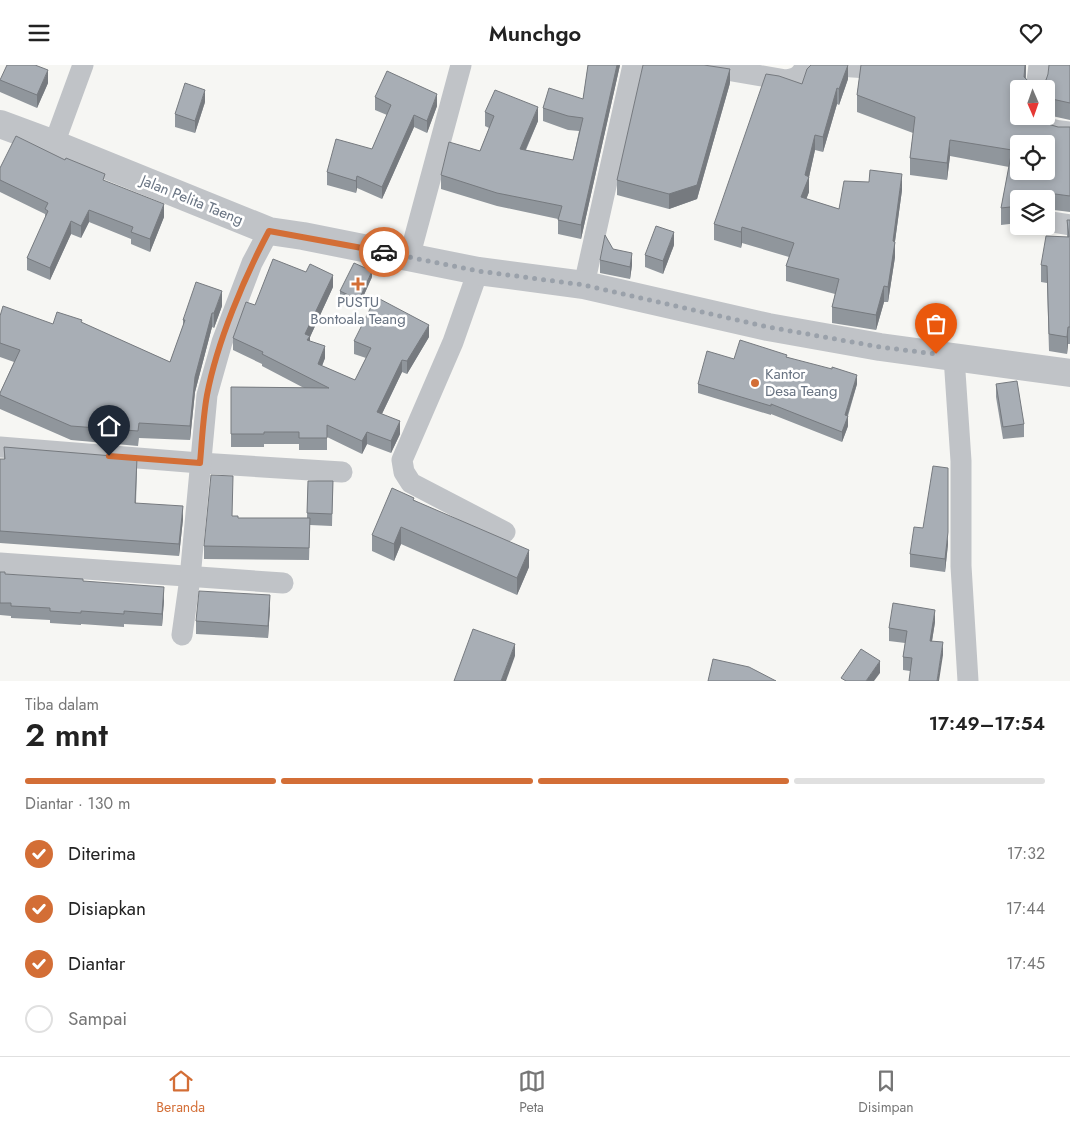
<!DOCTYPE html>
<html lang="id">
<meta charset="utf-8">
<style>
body{margin:0;font-family:Jost,sans-serif;background:#f6f6f6;color:#222;height:100vh;display:flex;flex-direction:column;font-size:19px;white-space:nowrap}
*{box-sizing:border-box;margin:0}
p{font-size:16px;color:#767676}
.icon{flex:none;width:28px;height:28px;fill:none;stroke:currentColor;stroke-width:2;stroke-linecap:round;stroke-linejoin:round}
.map{position:relative;height:616px;overflow:hidden}
.panel{display:flex;flex-direction:column;background:#fff;flex:1}
.panel>*{flex:none}
.needle{width:32px;rotate:178deg}
.fabs{position:absolute;left:1010px;top:15px;display:grid;gap:10px}
.fabs a{display:grid;place-items:center;width:45px;height:45px;border-radius:5px;background:#fff;box-shadow:0 2px 8px #0003;font-size:25px}
.pin{position:absolute;display:grid;place-items:center;width:42px;height:42px;color:#fff;margin:-51px -21px;border-radius:50% 50% 50% 0;rotate:-45deg;box-shadow:0 0 5px #0007}
.pin .icon{rotate:45deg}
.courier{position:absolute;display:grid;place-items:center;width:50px;height:50px;margin:-25px;border:4px solid #d36e36;border-radius:50%;background:#fff;color:#222;box-shadow:0 1px 6px #0007}
.headline em{font-style:normal;font-weight:600}
.headline div{display:flex;flex-direction:column-reverse}
.headline{display:flex;align-items:center;justify-content:space-between;height:85px;padding:0 25px}
h1{font-size:32px;font-weight:600;line-height:38px}
.bar{display:grid;grid-template-columns:repeat(4,1fr);gap:8px 5px;align-content:center;height:60px;padding:0 25px}
.bar i{height:6px;border-radius:4px;background:#e0e0e0}
.bar .on{background:#d36e36}
.bar p{grid-column:span 4}
ol{padding:0 25px;list-style:none}
li{display:flex;align-items:center;gap:15px;height:55px}
li p{margin-inline-start:auto}
li .icon{padding:5px;border-radius:50%;background:#d36e36;color:#fff;stroke-width:4}
li:last-child{color:#767676}
li i{width:28px;height:28px;border:2px solid #e0e0e0;border-radius:50%}
header{display:flex;justify-content:space-between;align-items:center;height:65px;padding:0 25px;background:#fff;font-size:22px;font-weight:600}
.tab-bar{display:flex;justify-content:space-around;align-items:center;height:70px;border-top:1px solid #e0e0e0;background:#fff;font-size:14px;color:#767676}
.tab-bar a{display:grid;justify-items:center;gap:2px}
.tab-bar .on{color:#d36e36}
.map>svg:first-child{display:block}
</style>
<header><svg class="icon" aria-label="menu" viewBox="0 0 24 24"><path d="M4 6h16M4 12h16M4 18h16"/></svg>Munchgo<svg class="icon" aria-label="heart" viewBox="0 0 24 24"><path d="M12 20l-8-8c-3-5 5-10 8-4 3-6 11-1 8 4z"/></svg></header>
<div class="map">
<svg width="1070" height="616" viewBox="0 0 1070 616">
<rect width="100%" height="100%" fill="#f6f6f3"/>
<g fill="none" stroke-linecap="round" stroke-linejoin="round">
<!-- minor -->
<g stroke="#c0c3c7" stroke-width="21">
<path d="M697,0L786,15C795,14 799,12 804,4L818,0"/>
<path d="M823,0L883,4"/>
<path d="M1036,24L1039,0"/>
<path d="M1037,51C1041,65 1058,66 1070,67"/>
<path d="M54,79L83,0"/>
<path d="M1046,156L1070,160"/>
<path d="M409,193L461,0"/>
<path d="M478,206L453,277L402,395L404,407L411,418L505,467"/>
<path d="M584,220L633,0"/>
<path d="M954,292L961,396V501L968,616"/>
<path d="M0,382L200,398L342,407"/>
<path d="M0,498L283,518"/>
<path d="M182,570L190,513L207,330L222,277L252,198L269,166"/>
</g>
<!-- tertiary -->
<path stroke="#c0c3c7" stroke-width="28" d="M0,59L54,79L269,166L303,171L478,206L584,220L768,262L880,282L1070,308"/>
</g>
<!-- wall -->
<g fill="#90969c">
<path d="M588,0H620L581,174L558,169V154L497,141L441,124V110L480,86L489,63L485,61V47L538,56L526,85L573,95L579,66L568,65L543,56V43L583,34Z"/>
<path d="M848,0V14L839,40L837,39L823,87L815,85L809,112V127L806,134L839,144L902,125L895,176V192L888,237H884L876,265L832,258V242L835,229L786,216V201L789,192L742,178L741,183L714,175V159L802,19Z"/>
<path d="M861,0H1026V13L1029,17L1035,20L1040,19L1070,0V55L1052,51L1046,44V24H1019V51L1058,62H1070V147L1046,144V134H1019V158L1001,160V143L1009,102L950,91L947,115L910,110V93L913,68L857,47V30Z"/>
<path d="M0,15L48,18L37,43L0,27Z"/>
<path d="M730,18L697,134L669,144L617,130V115Z"/>
<path d="M375,32L437,41L427,68L414,62L382,134L357,123L356,128L327,120V107L372,84L387,50L375,45Z"/>
<path d="M205,37L195,68L175,62V49Z"/>
<path d="M0,103L105,116L164,152L150,187L131,179V174L89,157L81,173L71,169L50,215L27,205V193L45,154V149L0,127Z"/>
<path d="M1067,155H1070V279H1068L1067,289L1049,286L1047,218L1041,217V200L1067,172Z"/>
<path d="M674,180L663,209L645,202V190Z"/>
<path d="M613,184L632,200L630,214L600,208V195Z"/>
<path d="M372,212L359,241L340,233V226Z"/>
<path d="M333,222L310,272V276L325,293L322,301L355,315L366,293L354,289V276L429,272L407,309L402,307L382,349L400,369L391,388L367,379L362,389L327,372V385H299V379H264V382H231V322L304,323L262,301V299L233,285V273L255,240Z"/>
<path d="M222,241L214,263L212,262L195,327L190,375L139,373L138,381L71,375L0,344V328L14,297L0,292V251L53,259L82,258L170,297L183,261V255Z"/>
<path d="M787,292L857,319L848,351V361L842,377L771,349V350L698,328V319L734,294Z"/>
<path d="M996,319L1024,359V372L1003,374L996,332Z"/>
<path d="M4,382L137,406L136,438L183,454L179,491L0,478V394H4Z"/>
<path d="M308,416H333L332,461L310,460L309,495L204,494V481L232,451L238,453H307Z"/>
<path d="M414,435L529,502L517,530L401,479L394,496L372,486V470Z"/>
<path d="M948,479L945,507L910,502V489Z"/>
<path d="M0,507L5,509L83,516L164,535L162,561L124,559V562L81,559V560L50,558V555L11,553V551L0,550Z"/>
<path d="M270,542L268,573L196,569V556Z"/>
<path d="M935,557L932,576L943,590L910,606L903,605V592L905,578L889,576V563Z"/>
</g>
<!-- shaded-wall -->
<g fill="#767a7f">
<path d="M617,0H620L581,174V160Z"/>
<path d="M848,0V14L839,40V24Z"/>
<path d="M1025,0H1026L1025,24L1024,12Z"/>
<path d="M730,4V18L697,134L669,144V129Z"/>
<path d="M48,5V18L37,43V30Z"/>
<path d="M837,23V39L823,87V72Z"/>
<path d="M205,25V37L195,68V56Z"/>
<path d="M437,29V41L427,68V56Z"/>
<path d="M538,42V56L520,97V84Z"/>
<path d="M414,50V62L382,134V122Z"/>
<path d="M815,70V85L809,112V127L801,148V132L805,110Z"/>
<path d="M950,75V91L947,115V98Z"/>
<path d="M902,109V125L893,191L895,177V192L888,237V222L893,176Z"/>
<path d="M357,111V123L356,128V116Z"/>
<path d="M1033,126V134H1030Z"/>
<path d="M164,139V152L150,187V174Z"/>
<path d="M89,145V157L81,173V161Z"/>
<path d="M71,156V169L50,215V203Z"/>
<path d="M742,162V178L741,183V167Z"/>
<path d="M674,167V180L663,209V196Z"/>
<path d="M632,188V200L630,214V202Z"/>
<path d="M372,206V212L359,241V235Z"/>
<path d="M333,210V222L310,272V283L305,269Z"/>
<path d="M884,221V237L876,265V250Z"/>
<path d="M222,226V241L214,263V248Z"/>
<path d="M212,248V262L195,327L190,375V361L195,312Z"/>
<path d="M429,260V272L407,309V296Z"/>
<path d="M1068,262V279L1067,289V272Z"/>
<path d="M325,281V293L318,311V299Z"/>
<path d="M402,295V307L377,359V347Z"/>
<path d="M857,310V319L845,358L848,351V361L842,377V367L845,350Z"/>
<path d="M400,356V369L391,388V376Z"/>
<path d="M367,367V379L362,389V376Z"/>
<path d="M183,441V454L179,491V479Z"/>
<path d="M401,462V479L394,496V479Z"/>
<path d="M948,467V479L945,507V494Z"/>
<path d="M529,485V502L517,530V513Z"/>
<path d="M164,522V535L162,561V549Z"/>
<path d="M270,530V542L268,573V561Z"/>
<path d="M935,545V557L930,588V576Z"/>
<path d="M943,577V590L939,616H937Z"/>
<path d="M515,579V591L506,616H501Z"/>
<path d="M880,596V608L874,616H866Z"/>
</g>
<!-- building -->
<g fill="#a8aeb5" stroke="#767a7f" fill-rule="evenodd">
<path d="M7,0H35L48,5L37,30L0,15Z"/>
<path d="M588,0H617L581,160L558,155L562,141L497,128L441,110L449,77L480,86L494,51L485,47L495,25L538,42L520,84L573,95L583,53L568,51L543,43L549,23L583,34Z"/>
<path d="M643,0H704L730,4L697,120L669,129L617,115Z"/>
<path d="M811,0H848L839,24L837,23L823,72L815,70L805,110L809,112L801,132L839,144L844,116L869,117L870,105L902,109L893,176L895,177L888,222L884,221L876,250L832,242L839,214L786,201L794,178L742,162L741,167L714,159L766,9L779,11L802,19L807,4Z"/>
<path d="M861,0H1025L1024,12L1029,17L1035,20L1040,19L1046,15L1048,9L1049,0H1070V38L1052,34L1046,27V24H1044L1039,22L1032,23L1031,24H1019V51H1034L1041,57L1058,62H1070V131L1033,126L1030,134H1019V141L1001,143L1012,85L950,75L947,98L910,93L915,52L857,30ZM1019,79H1046V106H1019Z"/>
<path d="M387,6L437,29L427,56L414,50L382,122L357,111L356,116L327,107L336,74L372,84L391,40L375,32Z"/>
<path d="M185,18L205,25L195,56L175,49Z"/>
<path d="M16,71L65,95L66,93L105,109L103,115L164,139L150,174L131,167L133,162L89,145L81,161L71,156L50,203L27,193L48,146L45,144L48,138L0,115V103Z"/>
<path d="M1067,155H1070V262H1068L1067,272L1049,269L1047,201L1041,200L1046,171L1069,172Z"/>
<path d="M656,161L674,167L663,196L645,190Z"/>
<path d="M605,170L613,184L632,188L630,202L600,195Z"/>
<path d="M273,194L306,207L310,199L333,210L305,269L310,271L307,275L325,281L318,299L355,315L371,283L354,276L376,232L429,260L407,296L402,295L377,347L400,356L391,376L367,367L362,376L327,360V373H299V367H264V369H231V322L329,323L262,289L263,287L233,273L246,237L255,240Z"/>
<path d="M354,198L372,206L359,235L340,226Z"/>
<path d="M196,217L222,226L214,248H212L195,312L190,361L139,358L138,366L71,361L0,330V328L20,285L0,278V251L3,241L53,259L57,247L82,255L81,257L170,297L185,255H183Z"/>
<path d="M740,275L787,290L786,292L832,304V302L857,310L845,350L848,351L842,367L771,339V341L698,319L707,286L734,294Z"/>
<path d="M1017,316L1024,359L1003,362L996,319Z"/>
<path d="M4,382L137,393L135,438L183,441L179,479L0,466V394H5Z"/>
<path d="M933,401L948,403V467L945,494L910,489L914,462L923,463Z"/>
<path d="M211,410L233,411L232,451H238V453H310L309,483L204,481Z"/>
<path d="M308,416H333L332,449L307,448Z"/>
<path d="M392,423L414,433L413,435L529,485L517,513L401,462L394,479L372,470Z"/>
<path d="M0,507H5V509L83,514V516L164,522L162,549L124,546V549L81,546V548L50,546V543L11,541V538H0Z"/>
<path d="M199,526L270,530L268,561L196,556Z"/>
<path d="M893,538L935,545L930,576L943,577L937,616H909L912,593L903,592L907,566L889,563Z"/>
<path d="M473,564L515,579L501,616H454Z"/>
<path d="M861,584L880,596L866,616H846L841,613Z"/>
<path d="M713,594L749,602L776,616H708Z"/>
</g>
<g fill="none" stroke-linecap="round" stroke-linejoin="round">
<!-- done -->
<path stroke="#9aa1aa" stroke-width="5" stroke-dasharray="0 9" d="M384,187L478,206L584,220L768,262L880,282L936,289"/>
<!-- route -->
<path stroke="#d36e36" stroke-width="6" d="M109,391L200,398C202,376 203,352 207,330C217,277 244,213 269,166L384,187"/>
</g>
<!-- markers -->
<g fill="#d36e36" stroke="#fff" stroke-width="2">
<path d="M355.5 211.5h5v5h5v5h-5v5h-5v-5h-5v-5h5z"/>
<circle cx="755" cy="318" r="5"/>
</g>
<g text-anchor="middle" stroke-width="5" stroke-linejoin="round" paint-order="stroke">
<!-- street labels -->
<g font-size="15" fill="#687382" stroke="#fff">
<text transform="translate(192 135) rotate(22)" y="5">Jalan Pelita Taeng</text>
</g>
<!-- poi labels -->
<g font-size="15" fill="#687382" stroke="#fff">
<text x="358" y="242">PUSTU<tspan x="358" dy="17">Bontoala Teang</tspan></text>
<text x="765" y="314" text-anchor="start">Kantor<tspan x="765" dy="17">Desa Teang</tspan></text>
</g>
</g>
</svg>
<div class="fabs">
<a><svg class="needle" viewBox="-14 -14 28 28"><path d="M0-13l5 13h-10z" fill="#e53935"/><path d="M0 13l5-13h-10z" fill="#767676"/></svg></a>
<a><svg class="icon" aria-label="locate" viewBox="0 0 24 24"><circle cx="12" cy="12" r="6"/><path d="M12 2v4M12 18v4M2 12h4M18 12h4"/></svg></a>
<a><svg class="icon" aria-label="layers" viewBox="0 0 24 24"><path d="M12 4l9 5-9 5-9-5zM3 14l9 5 9-5"/></svg></a>
</div>
<div class="pin" style="left:936px;top:289px;background:#ea580c"><svg class="icon" aria-label="bag" viewBox="0 0 24 24"><path d="M5 8h14l-1 12H6zM9 8a3 3 0 0 1 6 0"/></svg></div>
<div class="pin" style="left:109px;top:391px;background:#1f2937"><svg class="icon" aria-label="home" viewBox="0 0 24 24"><path d="M3 11l9-7 9 7M6 9v11h12V9"/></svg></div>
<div class="courier" style="left:384px;top:187px"><svg class="icon" aria-label="car" viewBox="0 0 24 24"><path d="M5 17H2v-5l4-1 3-4h7l3 4 3 1v5h-3M9 17h6M6 11h13"/><circle cx="7" cy="17" r="2"/><circle cx="17" cy="17" r="2"/></svg></div>
</div>
<section class="panel">
<div class="headline"><div><h1>2 mnt</h1><p>Tiba dalam</p></div><em>17:49–17:54</em></div>
<div class="bar"><i class="on"></i><i class="on"></i><i class="on"></i><i></i><p>Diantar · 130 m</p></div>
<ol>
<li><svg class="icon" aria-label="check" viewBox="0 0 24 24"><path d="M5 12l5 5 9-10"/></svg>Diterima<p>17:32</p></li>
<li><svg class="icon" aria-label="check" viewBox="0 0 24 24"><path d="M5 12l5 5 9-10"/></svg>Disiapkan<p>17:44</p></li>
<li><svg class="icon" aria-label="check" viewBox="0 0 24 24"><path d="M5 12l5 5 9-10"/></svg>Diantar<p>17:45</p></li>
<li><i></i>Sampai</li>
</ol>
</section>
<nav class="tab-bar">
<a class="on"><svg class="icon" aria-label="home" viewBox="0 0 24 24"><path d="M3 11l9-7 9 7M6 9v11h12V9"/></svg>Beranda</a>
<a><svg class="icon" aria-label="map" viewBox="0 0 24 24"><path d="M3 6l6-2 6 2 6-2v14l-6 2-6-2-6 2zM9 4v14M15 6v14"/></svg>Peta</a>
<a><svg class="icon" aria-label="saved" viewBox="0 0 24 24"><path d="M7 4h10v16l-5-4-5 4z"/></svg>Disimpan</a>
</nav>
